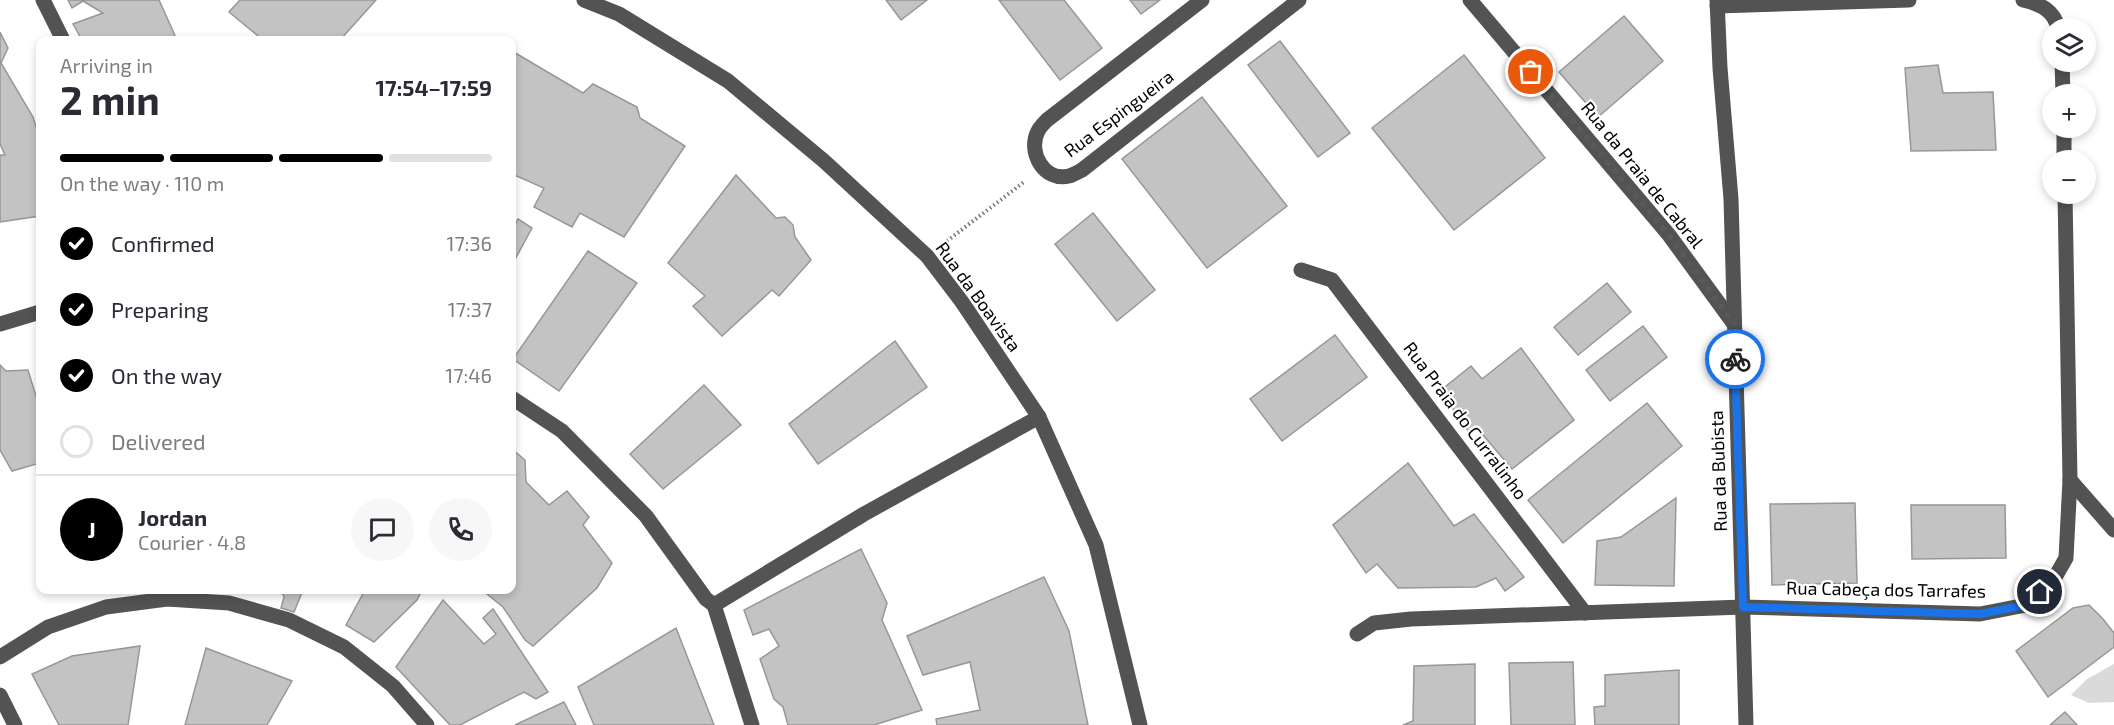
<!DOCTYPE html>
<meta charset="utf-8">
<style>
body{margin:0;font-family:"Exo 2",sans-serif;background:#f7f7f7;color:#2b2b33;height:100vh;display:flex;flex-direction:column;font-size:22px;white-space:nowrap}
*{box-sizing:border-box;margin:0}
p{font-size:20px;color:#7c7c81}
.icon{flex:none;width:33px;height:33px;fill:none;stroke:currentColor;stroke-width:2;stroke-linecap:round;stroke-linejoin:round}
.map{position:relative;flex:1;overflow:hidden}
.panel{position:absolute;left:36px;top:36px;width:480px;height:558px;display:flex;flex-direction:column;background:#fff;border-radius:12px;box-shadow:0 3px 9px #0003}
.panel>*{flex:none}
.fabs{position:absolute;left:2042px;top:18px;display:grid;gap:12px}
.fabs a{display:grid;place-items:center;width:54px;height:54px;border-radius:50%;background:#fff;box-shadow:0 3px 9px #0003;font-size:30px}
.pin{position:absolute;display:grid;place-items:center;width:51px;height:51px;color:#fff;margin:-26px;border:3px solid #fff;border-radius:50%;box-shadow:0 2px 6px #0007}
.courier{position:absolute;display:grid;place-items:center;width:60px;height:60px;margin:-30px;border:4px solid #1a73e8;border-radius:50%;background:#fff;color:#222;box-shadow:0 2px 8px #0007}
.headline em{font-style:normal;font-weight:700}
.headline div{display:flex;flex-direction:column-reverse}
.headline{display:flex;align-items:center;justify-content:space-between;height:102px;padding:0 24px}
h1{font-size:39px;font-weight:700;line-height:45px}
.bar{display:grid;grid-template-columns:repeat(4,1fr);gap:9px 6px;align-content:center;height:72px;padding:0 24px}
.bar i{height:8px;border-radius:4px;background:#e1e1e2}
.bar .on{background:#000}
.bar p{grid-column:span 4}
.line{display:flex;align-items:center;gap:15px;padding:0 24px;border-top:2px solid #e1e1e2}
.line div{flex:1}
.round{display:grid;place-items:center;flex:none;width:63px;height:63px;border-radius:32px;background:#f7f7f7}
ol{padding:0 24px;list-style:none}
li{display:flex;align-items:center;gap:18px;height:66px}
li p{margin-inline-start:auto}
li .icon{padding:6px;border-radius:50%;background:#000;color:#fff;stroke-width:4}
li:last-child{color:#7c7c81}
li i{width:33px;height:33px;border:3px solid #e1e1e2;border-radius:50%}
.map>svg:first-child{display:block}
</style>
<div class="map">
<svg width="2114" height="725" viewBox="0 0 2114 725">
<rect width="100%" height="100%" fill="#fff"/>
<!-- green -->
<path fill="#dadada" d="M2114,664V702L2089,703L2071,695L2087,679Z"/>
<!-- building -->
<g fill="#c3c3c3" stroke="#979797" stroke-width="1.5">
<path d="M68,0H159L177,40H82L73,24L103,13L83,1L72,8Z"/>
<path d="M240,0H376L340,40H263L229,12Z"/>
<path d="M886,0H927L901,20Z"/>
<path d="M999,0H1064L1102,48L1060,80Z"/>
<path d="M1130,0H1160L1141,14Z"/>
<path d="M1624,16L1663,61L1598,117L1559,72Z"/>
<path d="M0,32L8,48L1,63L33,117L40,139V216L0,222V155H5L0,144Z"/>
<path d="M1280,41L1350,133L1318,157L1248,65Z"/>
<path d="M512,51L583,93L593,84L637,107L640,118L685,146L624,237L580,213L572,227L534,207L544,188L512,174Z"/>
<path d="M1464,55L1545,158L1454,230L1372,128Z"/>
<path d="M1938,65L1943,93L1993,92L1996,150L1911,151L1905,68Z"/>
<path d="M1202,97L1287,206L1207,268L1122,159Z"/>
<path d="M736,175L776,218L785,217L793,225L795,237L811,260L779,296L772,290L722,336L693,306L705,296L668,263Z"/>
<path d="M1093,213L1155,290L1117,321L1055,244Z"/>
<path d="M518,219L532,228L512,265V230Z"/>
<path d="M588,251L637,283L559,391L513,359Z"/>
<path d="M1607,283L1631,312L1578,355L1554,327Z"/>
<path d="M1643,326L1667,357L1610,401L1586,370Z"/>
<path d="M1335,335L1367,377L1282,441L1250,399Z"/>
<path d="M895,341L927,387L818,464L789,424Z"/>
<path d="M1521,348L1574,420L1512,469L1477,428L1469,432L1440,391L1471,366L1482,379Z"/>
<path d="M0,365L6,371L28,370L40,409V463L12,471L0,450Z"/>
<path d="M704,385L741,425L663,489L630,454Z"/>
<path d="M1647,403L1682,446L1563,543L1528,500Z"/>
<path d="M512,449L525,460L526,482L549,505L567,491L589,517L583,525L612,563L597,588L533,646L525,640L503,607L482,590H512Z"/>
<path d="M1408,463L1454,526L1474,514L1524,577L1505,591L1496,578L1476,587L1398,588L1377,564L1366,573L1333,525Z"/>
<path d="M1676,498L1674,586L1595,585L1597,541L1621,537Z"/>
<path d="M1855,503L1857,583L1772,585L1770,504Z"/>
<path d="M1911,505H2005L2006,558L1912,559Z"/>
<path d="M861,549L887,603L882,620L922,710L874,725H788L783,707L774,699L760,659L779,646L769,629L753,635L744,610Z"/>
<path d="M1044,577L1069,631L1088,725H937L936,719L980,710L970,662L923,675L907,636Z"/>
<path d="M281,590H303L294,612L281,608L284,597Z"/>
<path d="M365,590H422L417,600L374,642L346,625Z"/>
<path d="M443,600L484,644L496,634L483,618L493,609L548,692L536,699L524,692L460,725H450L396,667Z"/>
<path d="M2089,605L2103,619L2114,633V647L2048,697L2016,651L2073,608Z"/>
<path d="M676,628L714,725H594L578,687Z"/>
<path d="M140,646L128,725H59L32,674L72,656Z"/>
<path d="M206,648L292,681L267,725H185Z"/>
<path d="M1573,662L1575,725H1511L1509,663Z"/>
<path d="M1475,664V725H1403L1413,721L1414,666Z"/>
<path d="M1679,670V725H1595L1594,707L1605,706V675Z"/>
<path d="M564,702L576,725H515Z"/>
<path d="M2065,712L2077,725H2050Z"/>
</g>
<g fill="none" stroke-linecap="round" stroke-linejoin="round">
<!-- path -->
<path stroke="#757575" stroke-width="4" stroke-dasharray="1.5 3" stroke-linecap="butt" d="M947,241L1024,182"/>
<!-- minor -->
<g stroke="#535353" stroke-width="15">
<path d="M43,0L63,40"/>
<path d="M584,0L619,14L728,81L824,161L927,256L962,302L1039,417L1096,545L1140,725"/>
<path d="M1202,0L1047,120C1044,123 1040,127 1038,131C1027,152 1044,182 1069,176C1073,175 1078,172 1082,170L1299,0"/>
<path d="M1470,0L1669,235L1734,324"/>
<path d="M1717,0L1720,68L1731,199L1746,725"/>
<path d="M2023,0C2040,4 2054,10 2058,28"/>
<path d="M1717,6L1909,0"/>
<path d="M2062,62L2063,94"/>
<path d="M2064,128V160"/>
<path d="M1301,270L1332,280L1585,613"/>
<path d="M0,324L40,312"/>
<path d="M512,398L562,431L646,516L706,599L714,605L752,725"/>
<path d="M2070,480L2114,530"/>
<path d="M714,605L864,514L1039,417"/>
<path d="M1357,634L1374,623L1411,619L1743,607L1980,614L2026,605L2054,579L2066,558L2070,480L2065,194"/>
<path d="M0,657L48,627L106,607L167,599L229,603L289,620L344,647L393,686L427,725"/>
<path d="M0,695L15,725"/>
</g>
</g>
<g fill="none" stroke-linecap="round" stroke-linejoin="round">
<!-- done -->
<path stroke="#595959" stroke-width="6" stroke-dasharray="0 10.8" d="M1531,72L1669,235L1734,324L1735,359"/>
<!-- route -->
<path stroke="#1a73e8" stroke-width="8" d="M1735,359L1743,607L1980,614L2026,605L2040,592"/>
</g>
<g text-anchor="middle" stroke-width="4.5" stroke-linejoin="round" paint-order="stroke">
<!-- street labels -->
<g font-size="18" fill="#000" stroke="#fff">
<text transform="translate(1119 114) rotate(-37)" y="6">Rua Espingueira</text>
<text transform="translate(1642 175) rotate(51)" y="6">Rua da Praia de Cabral</text>
<text transform="translate(978 297) rotate(54)" y="6">Rua da Boavista</text>
<text transform="translate(1465 421) rotate(53)" y="6">Rua Praia do Curralinho</text>
<text transform="translate(1719 471) rotate(-92)" y="6">Rua da Bubista</text>
<text transform="translate(1886 590) rotate(1)" y="6">Rua Cabeça dos Tarrafes</text>
</g>
</g>
</svg>
<div class="fabs">
<a><svg class="icon" aria-label="layers" viewBox="0 0 24 24"><path d="M12 4l9 5-9 5-9-5zM3 14l9 5 9-5"/></svg></a>
<a>+</a>
<a>−</a>
</div>
<div class="pin" style="left:1531px;top:72px;background:#ea580c"><svg class="icon" aria-label="bag" viewBox="0 0 24 24"><path d="M5 8h14l-1 12H6zM9 8a3 3 0 0 1 6 0"/></svg></div>
<div class="pin" style="left:2040px;top:592px;background:#1f2937"><svg class="icon" aria-label="home" viewBox="0 0 24 24"><path d="M3 11l9-7 9 7M6 9v11h12V9"/></svg></div>
<div class="courier" style="left:1735px;top:359px"><svg class="icon" aria-label="bike" viewBox="0 0 24 24"><circle cx="6" cy="16" r="4"/><circle cx="18" cy="16" r="4"/><path d="M6 16l4-8h5l3 8M10 8l3 8H6M13 5h3"/></svg></div>
<section class="panel">
<div class="headline"><div><h1>2 min</h1><p>Arriving in</p></div><em>17:54–17:59</em></div>
<div class="bar"><i class="on"></i><i class="on"></i><i class="on"></i><i></i><p>On the way · 110 m</p></div>
<ol>
<li><svg class="icon" aria-label="check" viewBox="0 0 24 24"><path d="M5 12l5 5 9-10"/></svg>Confirmed<p>17:36</p></li>
<li><svg class="icon" aria-label="check" viewBox="0 0 24 24"><path d="M5 12l5 5 9-10"/></svg>Preparing<p>17:37</p></li>
<li><svg class="icon" aria-label="check" viewBox="0 0 24 24"><path d="M5 12l5 5 9-10"/></svg>On the way<p>17:46</p></li>
<li><i></i>Delivered</li>
</ol>
<div class="line" style="height:108px"><b class="round" style="background:#000;color:#fff">J</b><div><b>Jordan</b><p>Courier · 4.8</p></div><a class="round"><svg class="icon" aria-label="chat" viewBox="0 0 24 24"><path d="M4 5h16v11H9l-5 4z"/></svg></a><a class="round"><svg class="icon" aria-label="phone" viewBox="0 0 24 24"><path d="M5 4h4l2 5-3 2q2 4 5 5l2-3 5 2v4C11 20 4 13 5 4z"/></svg></a></div>
</section>
</div>
